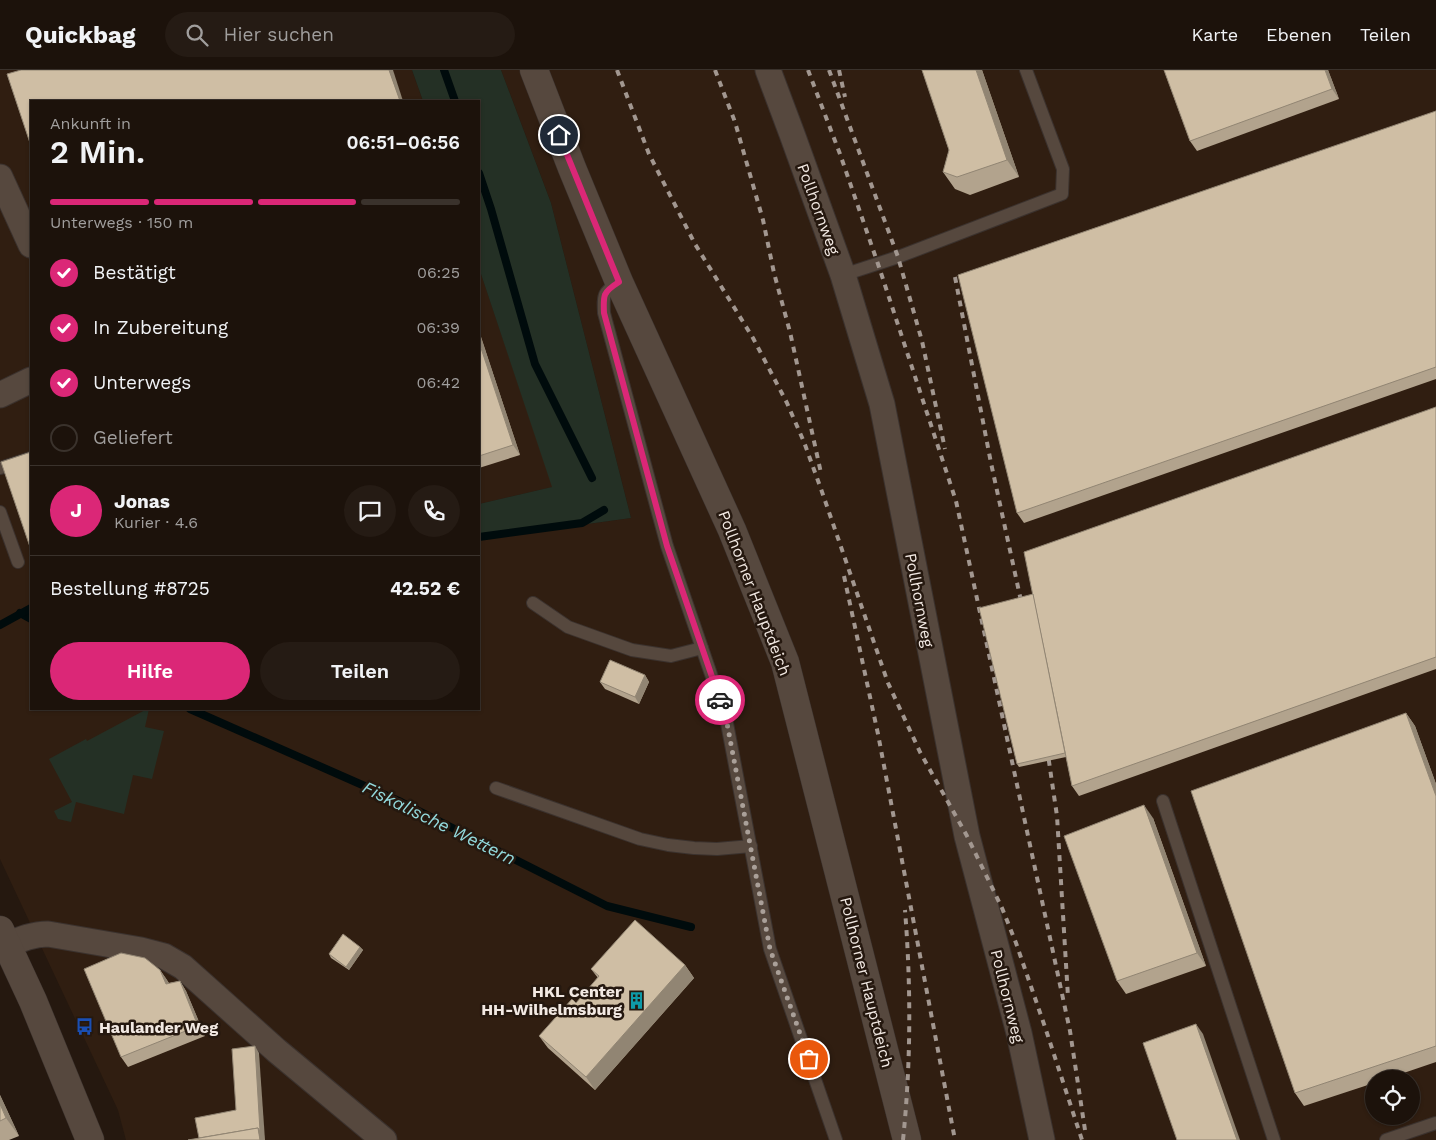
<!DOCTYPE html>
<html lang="de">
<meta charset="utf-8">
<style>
body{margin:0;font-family:"Work Sans",sans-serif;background:#251b14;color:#f1f3f6;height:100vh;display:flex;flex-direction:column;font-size:19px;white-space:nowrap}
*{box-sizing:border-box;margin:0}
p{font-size:16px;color:#a09e9d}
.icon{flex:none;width:28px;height:28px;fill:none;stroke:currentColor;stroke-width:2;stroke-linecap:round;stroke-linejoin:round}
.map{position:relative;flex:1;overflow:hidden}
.side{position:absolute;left:30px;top:30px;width:450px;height:610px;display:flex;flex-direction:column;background:#1c120b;border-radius:0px;box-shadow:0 1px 4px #0004,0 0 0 1px #3a322c}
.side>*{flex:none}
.fabs{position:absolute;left:1365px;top:1000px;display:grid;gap:10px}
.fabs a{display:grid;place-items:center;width:55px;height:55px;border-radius:50%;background:#1c120b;box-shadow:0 1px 4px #0004,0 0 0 1px #3a322c;font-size:25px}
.pin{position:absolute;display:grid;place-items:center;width:42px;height:42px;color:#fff;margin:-21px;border:2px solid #fff;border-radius:50%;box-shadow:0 1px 5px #0007}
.courier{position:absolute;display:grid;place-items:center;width:50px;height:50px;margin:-25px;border:4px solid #db2777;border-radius:50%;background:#fff;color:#222;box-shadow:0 1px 6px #0007}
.head em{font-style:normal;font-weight:600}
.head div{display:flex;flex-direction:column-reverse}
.head{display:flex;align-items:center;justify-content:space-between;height:85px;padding:0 20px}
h1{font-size:32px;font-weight:600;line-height:38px}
.bar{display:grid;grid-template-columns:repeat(4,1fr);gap:8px 5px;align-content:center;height:60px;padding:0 20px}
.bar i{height:6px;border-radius:4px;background:#3a322c}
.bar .on{background:#db2777}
.bar p{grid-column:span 4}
.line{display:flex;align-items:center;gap:12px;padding:0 20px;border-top:1px solid #3a322c}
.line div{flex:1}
.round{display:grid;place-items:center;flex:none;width:52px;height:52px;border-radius:26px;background:#251b14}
ol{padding:0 20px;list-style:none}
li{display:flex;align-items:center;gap:15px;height:55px}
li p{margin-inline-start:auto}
li .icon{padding:5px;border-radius:50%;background:#db2777;color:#fff;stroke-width:4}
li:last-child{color:#a09e9d}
li i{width:28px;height:28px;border:2px solid #3a322c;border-radius:50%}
.cta{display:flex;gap:10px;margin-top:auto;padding:10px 20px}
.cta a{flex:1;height:58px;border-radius:30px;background:#db2777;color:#fff;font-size:20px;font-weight:600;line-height:58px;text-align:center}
.cta a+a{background:#251b14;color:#f1f3f6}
header{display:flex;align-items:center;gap:30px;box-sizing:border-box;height:70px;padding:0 25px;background:#1c120b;border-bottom:1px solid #3a322c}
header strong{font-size:24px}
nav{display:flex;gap:28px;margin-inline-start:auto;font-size:18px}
.search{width:350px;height:45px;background:#251b14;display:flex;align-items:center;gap:12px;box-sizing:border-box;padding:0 18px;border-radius:28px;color:#a09e9d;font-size:19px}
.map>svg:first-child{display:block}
</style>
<header>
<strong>Quickbag</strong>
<div class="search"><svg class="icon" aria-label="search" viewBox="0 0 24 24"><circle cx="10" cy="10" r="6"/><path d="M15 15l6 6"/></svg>Hier suchen</div>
<nav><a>Karte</a><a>Ebenen</a><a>Teilen</a></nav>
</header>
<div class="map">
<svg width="1436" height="1070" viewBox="0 0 1436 1070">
<rect width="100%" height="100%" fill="#25180f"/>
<!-- built -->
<g fill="#301e11" fill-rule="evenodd">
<path d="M0,0H412L423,31H31V639H479V469L631,448L551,133L501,0H1436V1070H126L118,1040L0,789ZM1374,1009H1411V1046H1374Z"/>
<path d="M479,198L553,417L479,434Z"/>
</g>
<!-- green -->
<g fill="#243025">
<path d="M412,0H501L551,133L631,448L479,469V434L552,417L479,198V31H423Z"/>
<path d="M147,639H149L145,657L164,661L152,709L133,705L124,744L76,732L71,752L58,749L54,741L72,732L49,689L86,669L87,671Z"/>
</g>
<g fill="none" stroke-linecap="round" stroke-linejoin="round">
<!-- stream -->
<g stroke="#000b0c" stroke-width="8">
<path d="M444,0L455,31"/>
<path d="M479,103L491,139L535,294L592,408"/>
<path d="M479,467L582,453L604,440"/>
<path d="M20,543L31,549"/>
<path d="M0,555L31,538"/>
<path d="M190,639L401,732L607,836L691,857"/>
</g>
<defs>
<g id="lane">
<path d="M843,205L898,187L1062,124L1063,99L1026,0"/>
<path d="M619,212C603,222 603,225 604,243L667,476L726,648L770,879L836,1070"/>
<path d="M0,398L31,388"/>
<path d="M0,442L18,492"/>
<path d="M533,533L568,557L632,580L671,586L702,578"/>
<path d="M496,718L640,769L668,775L694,778L717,779L751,776"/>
<path d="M1163,731L1274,1070"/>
<path d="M1386,1070L1436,1053"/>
</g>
<g id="street">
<path d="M768,0L792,64L843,205L882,334L967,766L1019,963L1042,1070"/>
<path d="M0,107L31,175"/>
<path d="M0,325L31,310"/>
<path d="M7,875C21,869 33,864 48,864L141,880L164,886L183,897L277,981L384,1070"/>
</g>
<g id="secondary">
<path d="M534,0L572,98L619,212L732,460L785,592L907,1070"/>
<path d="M0,860L33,931L90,1070"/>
</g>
</defs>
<!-- lane casing -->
<use href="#lane" stroke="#3b322e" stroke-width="14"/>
<!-- street casing -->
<use href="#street" stroke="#3b322e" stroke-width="27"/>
<!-- secondary casing -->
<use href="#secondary" stroke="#3b322e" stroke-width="29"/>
<!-- lane -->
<use href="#lane" stroke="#56483e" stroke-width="12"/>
<!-- street -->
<use href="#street" stroke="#56483e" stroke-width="25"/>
<!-- secondary -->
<use href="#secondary" stroke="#56483e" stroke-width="28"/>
<!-- rail -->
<g stroke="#a29790" stroke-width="4" stroke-dasharray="6 6" stroke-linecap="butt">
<path d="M617,0L649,84L695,174L753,268L787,333L804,372L821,419L888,613L920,682L967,766L1002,838L1016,873L1046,960L1082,1070"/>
<path d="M715,0L735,52L763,150L774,203L790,262L821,403"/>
<path d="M808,0L840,84L878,194L956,431L1070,961L1085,1060"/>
<path d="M829,0L898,187L922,271L945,379"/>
<path d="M839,0L845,27"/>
<path d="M955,207L991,393L1023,540"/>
<path d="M844,506L878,664L955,1070"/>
<path d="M1047,678L1057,746L1068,927"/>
<path d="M903,1070C911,993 911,916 905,840"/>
</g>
</g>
<!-- wall -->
<g fill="#b2a38d">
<path d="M922,0H982L1019,107L970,125L955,119L943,102L949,80Z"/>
<path d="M1164,0H1328L1339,29L1197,81L1190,71Z"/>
<path d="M1436,41V309L1024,453L1017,443Z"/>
<path d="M479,261L520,385L479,398Z"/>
<path d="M1436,337V599L1079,726L1072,716L1066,687L1019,697L1017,694L1033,524Z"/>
<path d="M645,605L649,612L639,634L605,619L600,612Z"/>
<path d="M1406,643L1415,656L1436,714V992L1386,1009H1374V1013L1304,1036L1295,1023Z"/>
<path d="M1153,748L1206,896L1126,924L1117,911Z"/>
<path d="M360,877L363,880L349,900L331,888L329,884Z"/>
<path d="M685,895L694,908L595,1020L548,978L539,966L576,933L598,908L591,899Z"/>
<path d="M160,900L169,913L180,911L186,921L205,966L128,997L121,987Z"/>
<path d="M0,1025L19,1066L9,1070H0Z"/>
</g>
<!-- shaded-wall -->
<g fill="#918573">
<path d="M389,0H393L403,31H400Z"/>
<path d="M976,0H982L1019,107L1007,90Z"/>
<path d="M1325,0H1328L1339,29L1332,19Z"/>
<path d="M479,261L520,385L513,375L479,272Z"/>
<path d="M645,605L649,612L639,634L635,627Z"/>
<path d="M1406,643L1415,656L1436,714V726Z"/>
<path d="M1144,735L1153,748L1206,896L1197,883Z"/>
<path d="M360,877L363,880L349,900L346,897Z"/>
<path d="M685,895L694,908L595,1020L586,1007Z"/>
<path d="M160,900L167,910L173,924L166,914Z"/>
<path d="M180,911L186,921L205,966L198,956Z"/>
<path d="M1196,954L1203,964L1240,1070H1237Z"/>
<path d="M255,976L259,983L265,1070H260L258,1058Z"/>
<path d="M0,1025L19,1066L6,1048L0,1034Z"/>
</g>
<!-- building -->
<g fill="#cfbea4" stroke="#918573">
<path d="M21,0H389L400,31H31V76L7,4Z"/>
<path d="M922,0H976L1007,90L957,107L943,102L949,80Z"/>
<path d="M1164,0H1325L1332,19L1190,71Z"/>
<path d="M1436,41V297L1017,443L958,205Z"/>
<path d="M479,272L513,375L479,386Z"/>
<path d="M1436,337V587L1072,716L1024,482Z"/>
<path d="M31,382V477H30L1,392Z"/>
<path d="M1033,524L1065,683L1017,694L979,538Z"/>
<path d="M610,590L645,605L635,627L600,612Z"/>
<path d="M1406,643L1436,726V976L1295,1023L1191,721Z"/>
<path d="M1144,735L1197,883L1117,911L1064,766Z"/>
<path d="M635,850L685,895L586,1007L539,966L572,929L576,933L599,906L591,899Z"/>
<path d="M343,864L360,877L346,897L329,884Z"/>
<path d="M121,883L145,888L160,900L166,914L180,911L198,956L121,987L84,899Z"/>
<path d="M1196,954L1237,1070H1177L1143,973Z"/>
<path d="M255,976L260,1061L258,1058L199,1068L195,1048L236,1040L232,979Z"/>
<path d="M0,1034L6,1048L0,1051Z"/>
<path d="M258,1058L260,1070H188Z"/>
</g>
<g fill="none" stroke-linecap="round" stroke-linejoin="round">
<!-- done -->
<path stroke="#aaa099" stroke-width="5" stroke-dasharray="0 9" d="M720,630L726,648L770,879L809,989"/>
<!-- route -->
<path stroke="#db2777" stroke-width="6" d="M559,65L619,212C603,222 603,225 604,243L667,476L720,630"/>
</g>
<!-- icons -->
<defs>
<symbol id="building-bare" viewBox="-9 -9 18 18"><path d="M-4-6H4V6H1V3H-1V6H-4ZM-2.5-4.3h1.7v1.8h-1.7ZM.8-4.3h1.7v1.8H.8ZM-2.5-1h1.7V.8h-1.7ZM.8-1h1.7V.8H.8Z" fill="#0f9aa8" stroke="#25180f" stroke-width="2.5" paint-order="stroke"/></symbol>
<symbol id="bus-bare" viewBox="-9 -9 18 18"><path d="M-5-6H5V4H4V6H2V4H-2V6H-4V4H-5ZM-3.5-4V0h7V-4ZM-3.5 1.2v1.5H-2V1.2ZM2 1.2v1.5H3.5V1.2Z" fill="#1a4fb4" stroke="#25180f" stroke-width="2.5" paint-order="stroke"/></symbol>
</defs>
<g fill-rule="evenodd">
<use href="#building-bare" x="624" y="918" width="25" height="25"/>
<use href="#bus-bare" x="72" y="944" width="25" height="25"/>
</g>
<g text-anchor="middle" stroke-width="5" stroke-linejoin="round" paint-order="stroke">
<!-- street labels -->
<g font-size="16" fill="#f2e9e3" stroke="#25180f">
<text transform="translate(819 139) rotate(70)" y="6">Pollhornweg</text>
<text transform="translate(755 523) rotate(69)" y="6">Pollhorner Hauptdeich</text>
<text transform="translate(920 530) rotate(79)" y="6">Pollhornweg</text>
<text transform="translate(867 912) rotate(76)" y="6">Pollhorner Hauptdeich</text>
<text transform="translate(1008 926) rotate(76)" y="6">Pollhornweg</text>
</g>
<!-- poi labels -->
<g font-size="16" font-weight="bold" fill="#f2e9e3" stroke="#25180f" text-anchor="end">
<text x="622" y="927">HKL Center<tspan x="622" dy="18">HH-Wilhelmsburg</tspan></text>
<text x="99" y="963" text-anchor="start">Haulander Weg</text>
</g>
<!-- water labels -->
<g font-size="18" font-style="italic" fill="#92d8db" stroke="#25180f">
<text transform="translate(439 753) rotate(26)" y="6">Fiskalische Wettern</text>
</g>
</g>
</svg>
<div class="fabs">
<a><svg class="icon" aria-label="locate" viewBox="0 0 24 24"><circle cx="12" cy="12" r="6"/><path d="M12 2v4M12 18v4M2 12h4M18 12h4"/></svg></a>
</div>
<div class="pin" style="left:809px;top:989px;background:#ea580c"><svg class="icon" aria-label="bag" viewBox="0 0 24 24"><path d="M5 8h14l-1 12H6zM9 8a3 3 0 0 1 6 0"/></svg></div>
<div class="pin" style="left:559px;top:65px;background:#1f2937"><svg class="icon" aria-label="home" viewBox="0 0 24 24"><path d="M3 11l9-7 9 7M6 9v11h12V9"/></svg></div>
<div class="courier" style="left:720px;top:630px"><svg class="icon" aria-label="car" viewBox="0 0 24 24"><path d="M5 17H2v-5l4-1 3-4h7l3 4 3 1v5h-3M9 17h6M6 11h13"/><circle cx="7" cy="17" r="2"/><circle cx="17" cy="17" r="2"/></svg></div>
<section class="side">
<div class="head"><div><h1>2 Min.</h1><p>Ankunft in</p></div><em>06:51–06:56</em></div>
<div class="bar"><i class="on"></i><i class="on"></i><i class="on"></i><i></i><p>Unterwegs · 150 m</p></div>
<ol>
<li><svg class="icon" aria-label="check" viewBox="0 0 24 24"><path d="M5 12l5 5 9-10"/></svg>Bestätigt<p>06:25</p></li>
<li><svg class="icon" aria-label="check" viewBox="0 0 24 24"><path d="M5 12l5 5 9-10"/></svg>In Zubereitung<p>06:39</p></li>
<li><svg class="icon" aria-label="check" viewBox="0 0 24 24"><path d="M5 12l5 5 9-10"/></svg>Unterwegs<p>06:42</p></li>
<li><i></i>Geliefert</li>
</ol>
<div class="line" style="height:90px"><b class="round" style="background:#db2777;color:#fff">J</b><div><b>Jonas</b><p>Kurier · 4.6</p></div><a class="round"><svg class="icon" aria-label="chat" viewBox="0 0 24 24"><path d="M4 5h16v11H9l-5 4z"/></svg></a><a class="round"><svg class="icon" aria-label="phone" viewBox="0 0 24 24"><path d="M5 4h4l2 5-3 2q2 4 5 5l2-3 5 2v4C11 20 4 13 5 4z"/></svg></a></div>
<div class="line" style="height:65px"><div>Bestellung #8725</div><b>42.52 €</b></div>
<div class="cta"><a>Hilfe</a><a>Teilen</a></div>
</section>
</div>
